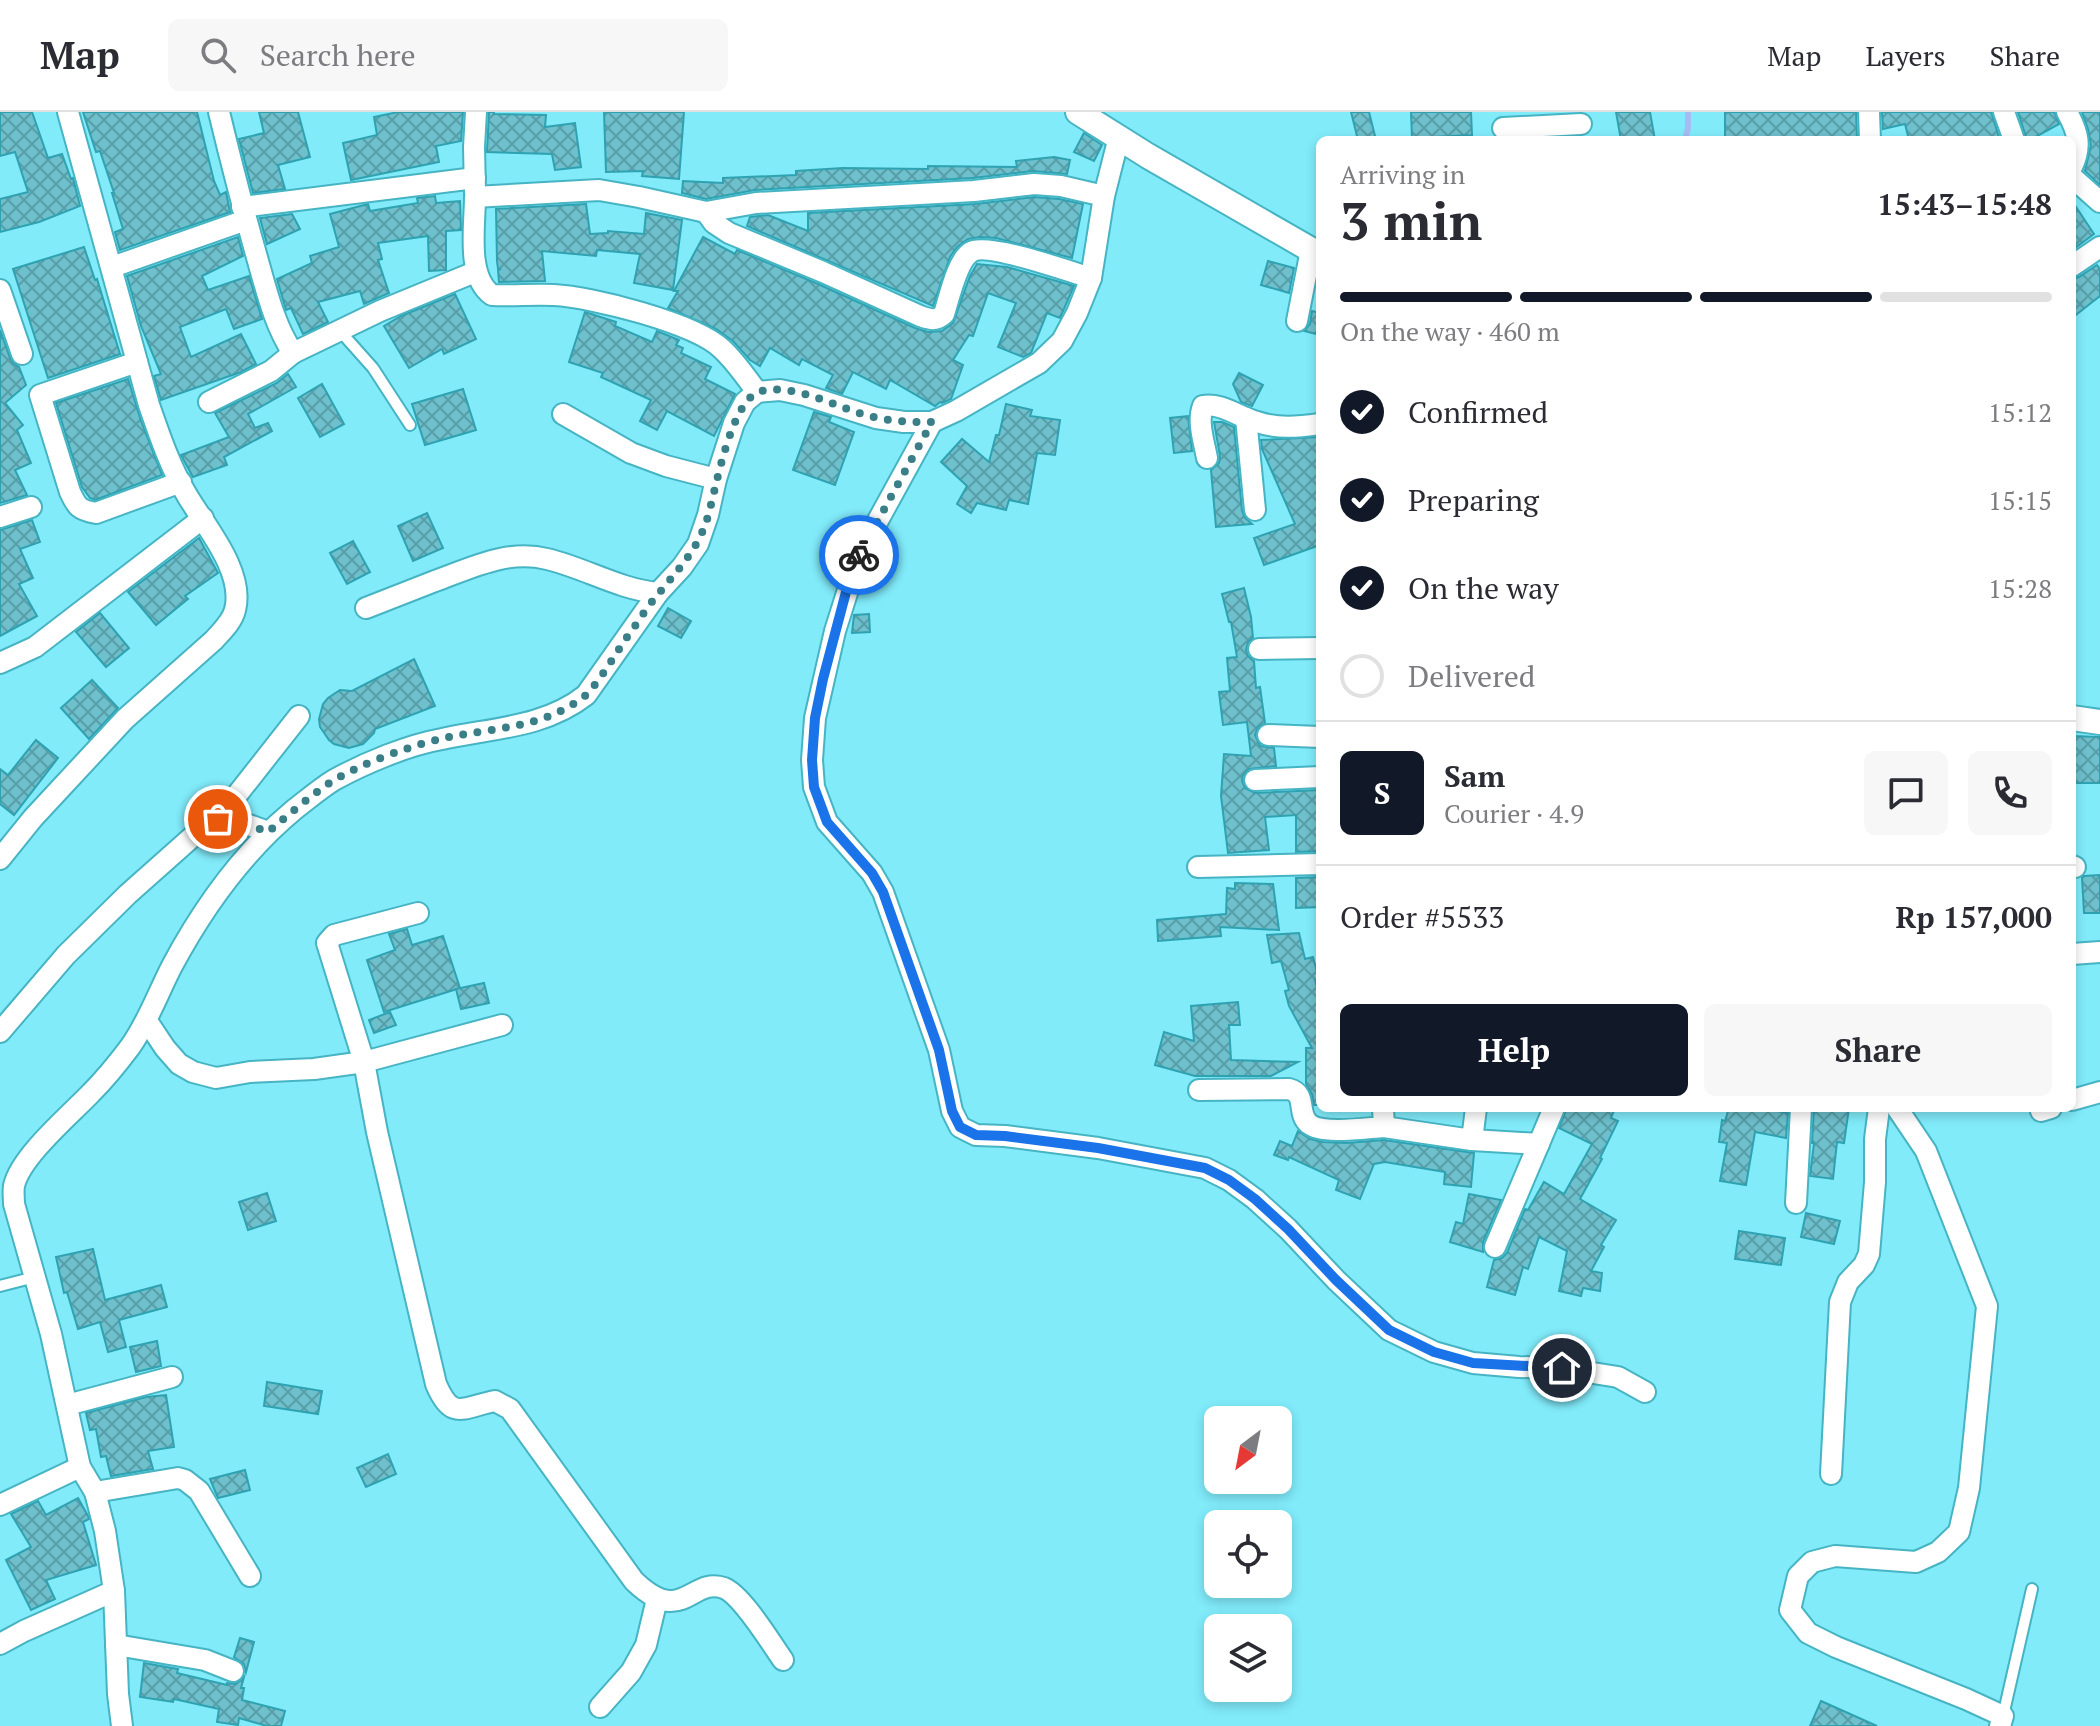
<!DOCTYPE html>
<meta charset="utf-8">
<style>
body{margin:0;font-family:"PT Serif",serif;background:#f7f7f7;color:#2b2b33;height:100vh;display:flex;flex-direction:column;font-size:30px;white-space:nowrap}
*{box-sizing:border-box;margin:0}
p{font-size:26px;color:#7c7c81}
.icon{flex:none;width:44px;height:44px;fill:none;stroke:currentColor;stroke-width:2;stroke-linecap:round;stroke-linejoin:round}
.map{position:relative;flex:1;overflow:hidden}
.details{position:absolute;left:1316px;top:24px;width:760px;height:976px;display:flex;flex-direction:column;background:#fff;border-radius:12px;box-shadow:0 4px 12px #0003}
.details>*{flex:none}
.needle{width:52px;rotate:212deg}
.tools{position:absolute;left:1204px;top:1294px;display:grid;gap:16px}
.tools a{display:grid;place-items:center;width:88px;height:88px;border-radius:12px;background:#fff;box-shadow:0 4px 12px #0003;font-size:40px}
.pin{position:absolute;display:grid;place-items:center;width:68px;height:68px;color:#fff;margin:-34px;border:4px solid #fff;border-radius:50%;box-shadow:0 2px 8px #0007}
.courier{position:absolute;display:grid;place-items:center;width:80px;height:80px;margin:-40px;border:6px solid #1a73e8;border-radius:50%;background:#fff;color:#222;box-shadow:0 2px 10px #0007}
.overview em{font-style:normal;font-weight:700}
.overview div{display:flex;flex-direction:column-reverse}
.overview{display:flex;align-items:center;justify-content:space-between;height:136px;padding:0 24px}
h1{font-size:52px;font-weight:700;line-height:60px}
.bar{display:grid;grid-template-columns:repeat(4,1fr);gap:12px 8px;align-content:center;height:96px;padding:0 24px}
.bar i{height:10px;border-radius:6px;background:#e1e1e2}
.bar .active{background:#111827}
.bar p{grid-column:span 4}
.line{display:flex;align-items:center;gap:20px;padding:0 24px;border-top:2px solid #e1e1e2}
.line div{flex:1}
.round{display:grid;place-items:center;flex:none;width:84px;height:84px;border-radius:12px;background:#f7f7f7}
ol{padding:0 24px;list-style:none}
li{display:flex;align-items:center;gap:24px;height:88px}
li p{margin-inline-start:auto}
li .icon{padding:8px;border-radius:50%;background:#111827;color:#fff;stroke-width:4}
li:last-child{color:#7c7c81}
li i{width:44px;height:44px;border:4px solid #e1e1e2;border-radius:50%}
.action{display:flex;gap:16px;margin-top:auto;padding:16px 24px}
.action a{flex:1;height:92px;border-radius:12px;background:#111827;color:#fff;font-size:32px;font-weight:700;line-height:92px;text-align:center}
.action a+a{background:#f7f7f7;color:#2b2b33}
header{display:flex;align-items:center;gap:48px;box-sizing:border-box;height:112px;padding:0 40px;background:#fff;border-bottom:2px solid #e1e1e2}
header strong{font-size:38px}
nav{display:flex;gap:44px;margin-inline-start:auto;font-size:28px}
.search{width:560px;height:72px;background:#f7f7f7;display:flex;align-items:center;gap:20px;box-sizing:border-box;padding:0 28px;border-radius:12px;color:#7c7c81;font-size:30px}
.map>svg:first-child{display:block}
</style>
<header>
<strong>Map</strong>
<div class="search"><svg class="icon" aria-label="search" viewBox="0 0 24 24"><circle cx="10" cy="10" r="6"/><path d="M15 15l6 6"/></svg>Search here</div>
<nav><a>Map</a><a>Layers</a><a>Share</a></nav>
</header>
<div class="map">
<svg width="2100" height="1614" viewBox="0 0 2100 1614">
<defs>
<pattern id="building-cross-hatch" width="8" height="8" patternUnits="userSpaceOnUse" patternTransform="scale(2)"><rect width="8" height="8" fill="#6dc0cc"/><path d="M0 0l8 8M0 8l8-8" fill="none" stroke="#589ea8"/></pattern>
</defs>
<rect width="100%" height="100%" fill="#81ebfa"/>
<g fill="none" stroke-linecap="round" stroke-linejoin="round">
<!-- stream -->
<path stroke="#a6bcf3" stroke-width="6" d="M1685,28L1688,16V0"/>
</g>
<!-- building -->
<g fill="url(#building-cross-hatch)" stroke="#2fa2b1" stroke-width="2">
<path d="M0,0H32L48,46L62,42L71,67L73,66L80,94L39,110L0,120V87L28,80L15,40L0,44Z"/>
<path d="M83,0H197L214,69L220,83L226,80L230,100L120,138L115,120L123,117L112,81H114L100,39L96,40Z"/>
<path d="M259,0H298L310,45L278,53L285,77L253,81L239,27L264,21Z"/>
<path d="M398,0H463L461,29L436,34L439,50L351,68L343,31L377,23L374,5Z"/>
<path d="M489,0H494V2L546,3L545,15L575,11L581,55L555,58L552,42L487,40Z"/>
<path d="M604,0H684L679,67L642,64L643,59L606,60Z"/>
<path d="M1351,0H1369L1376,28H1358Z"/>
<path d="M1411,0H1471L1472,23L1412,26Z"/>
<path d="M1616,0H1650L1655,28H1621Z"/>
<path d="M1725,0H1856L1857,28L1725,27Z"/>
<path d="M1882,0H1991L2000,28H1909L1905,12L1883,17Z"/>
<path d="M2018,0H2054L2059,12L2030,28H2027Z"/>
<path d="M2082,0H2100V73L2085,59L2091,33L2088,17Z"/>
<path d="M1084,21L1102,33L1094,49L1074,40Z"/>
<path d="M1054,45L1070,48L1067,62L1033,59L973,66L755,78L706,87L682,81L683,69L723,71V66L796,63V59L843,56L928,57V54L1017,55L1016,49Z"/>
<path d="M435,84L436,91L460,89L461,118L446,119V158L429,159L428,124L378,131L382,147L378,148L389,181L364,192L360,179L318,190L328,210L303,222L291,196L286,198L277,167L312,151L310,144L339,135L330,102L368,92L370,99L418,91L417,86Z"/>
<path d="M1034,85L1059,87L1083,92L1072,146L996,126L980,125L968,127L957,135L950,145L933,194L747,114L750,105L768,103L808,119V101L975,92Z"/>
<path d="M2072,89L2094,122L2072,138Z"/>
<path d="M586,92L590,122L608,121V119L644,122L646,101L682,108L673,178L634,171L640,142L597,138L596,144L542,139L545,169L499,170L498,158L501,157H498L497,149L496,97Z"/>
<path d="M292,102L300,117L267,132L260,106Z"/>
<path d="M238,125L243,144L202,164L208,178L249,164L262,207L234,217L226,197L180,215L191,245L241,222L256,252L241,260L161,288L154,264L161,262L141,214L127,164Z"/>
<path d="M703,125L735,142L737,138L818,172L915,216L928,220L942,219L953,211L970,164L977,152L1007,155L1074,174L1060,206L1047,201L1031,241L1023,245L998,235L1016,191L988,181L973,224L969,223L953,248L963,253L951,287L942,291L940,290L935,294L890,268L886,277L853,260L842,282L826,276L833,263L802,247L799,253L770,236L760,254L750,248L733,229L716,217L668,196L678,179H674Z"/>
<path d="M84,135L95,168L97,167L120,242L48,266L13,157Z"/>
<path d="M1268,149L1294,156L1289,181L1261,173Z"/>
<path d="M2097,153L2100,157V184L2072,206V167L2079,165Z"/>
<path d="M455,182L476,227L444,242L442,237L409,256L384,214L401,204Z"/>
<path d="M1312,199L1320,201V223L1304,219L1310,212Z"/>
<path d="M585,200L616,210L615,214L652,230L657,219L679,228L676,233L683,236L681,241L711,255L705,267L735,282L714,324L667,299L657,318L640,309L651,288L601,265L603,261L569,250Z"/>
<path d="M0,218L10,246L13,251L19,255L26,273L5,291L23,313L17,318L31,351L15,358L27,383L0,391Z"/>
<path d="M1239,261L1263,273L1252,294L1241,290L1233,272Z"/>
<path d="M288,262L296,275L248,302L255,316L268,311L272,319L224,345L227,353L193,365L181,343L229,325L215,301L277,271Z"/>
<path d="M128,267L141,309L162,363L95,388L90,386L82,375L56,291Z"/>
<path d="M322,272L344,312L320,325L298,286Z"/>
<path d="M463,277L476,318L425,333L412,292Z"/>
<path d="M1006,292L1032,298L1030,304L1060,308L1055,343L1037,341L1028,392L1009,388L1006,398L977,391L971,401L957,392L967,374L941,350L962,327L989,350L996,323H999Z"/>
<path d="M814,300L831,305L829,310L854,320L835,373L793,358Z"/>
<path d="M1188,304L1192,339L1174,341L1170,306Z"/>
<path d="M1214,310H1222L1234,315L1242,399L1245,406L1252,412L1216,415L1211,358L1219,351L1220,344Z"/>
<path d="M1320,325V433L1264,453L1254,426L1295,412L1262,337L1261,328Z"/>
<path d="M427,401L443,436L413,449L398,414Z"/>
<path d="M32,408L40,430L20,437L33,466L19,472L37,504L0,524V418Z"/>
<path d="M199,426L218,461L185,484L188,487L156,513L128,480Z"/>
<path d="M353,429L370,460L347,472L330,441Z"/>
<path d="M1244,476L1251,505L1253,526L1248,530L1246,538L1248,544L1254,549L1256,576L1260,575L1265,611L1258,615L1255,623L1260,634L1274,636L1276,654L1249,657L1243,663L1242,669L1245,676L1255,681L1320,678V739L1296,740V703L1265,705L1269,738L1228,741L1221,684L1224,642L1251,644L1247,610L1223,613L1219,580L1230,579L1227,546L1237,545L1231,510H1229L1222,482Z"/>
<path d="M668,496L691,509L681,526L658,514Z"/>
<path d="M100,501L129,536L106,555L76,520Z"/>
<path d="M869,502L870,520L852,521L854,503Z"/>
<path d="M414,547L435,594L375,617L374,621L363,632L349,636L334,632L329,628L320,615L319,607L323,592L328,586L340,578L352,579Z"/>
<path d="M92,568L118,596L89,627L61,596Z"/>
<path d="M2072,624L2100,625V671H2072Z"/>
<path d="M36,628L58,646L14,703L0,692V657L8,663Z"/>
<path d="M2100,763V801H2084L2082,766L2084,764Z"/>
<path d="M1320,765V795L1296,796V766Z"/>
<path d="M1235,771L1273,772L1279,818L1220,815L1221,824L1158,829L1157,808L1226,802L1227,776L1235,777Z"/>
<path d="M407,817L412,833L443,824L460,876L384,900L367,848L395,838L389,822Z"/>
<path d="M1299,821L1305,847L1313,845L1319,867L1315,868L1320,886V993H1314L1312,982L1306,972V936H1312L1289,894L1285,879L1289,878L1281,849L1272,851L1267,823Z"/>
<path d="M484,871L489,891L461,897L456,877Z"/>
<path d="M1238,890L1240,913H1229L1231,948L1298,950L1271,964H1195L1155,953L1164,920L1194,929L1191,894Z"/>
<path d="M390,900L396,913L374,921L369,908Z"/>
<path d="M1567,996H1615L1611,1006L1618,1009L1600,1046L1602,1047L1580,1087L1616,1108L1601,1133L1604,1135L1591,1159L1602,1161L1600,1179L1583,1176L1581,1184L1559,1179L1567,1139L1539,1125L1528,1157L1523,1155L1515,1183L1487,1175L1494,1148L1502,1146L1507,1141L1525,1097L1528,1098L1544,1070L1564,1082L1592,1032L1559,1016Z"/>
<path d="M1729,996H1761L1788,1001L1786,1026L1755,1020L1746,1073L1720,1069L1727,1031L1719,1030L1722,1008L1725,1009Z"/>
<path d="M1814,996H1849L1844,1031L1837,1030L1833,1067L1810,1064L1814,1031H1812Z"/>
<path d="M1298,1019L1310,1027L1323,1030L1346,1031L1384,1028L1474,1041L1471,1075L1444,1072L1445,1060L1385,1050L1374,1052L1360,1087L1336,1078L1339,1068L1289,1045L1288,1048L1274,1043L1280,1029L1292,1034Z"/>
<path d="M267,1081L276,1109L248,1118L239,1090Z"/>
<path d="M1469,1082L1501,1088L1483,1130V1140L1450,1130L1456,1110L1463,1112Z"/>
<path d="M1806,1101L1840,1109L1834,1132L1801,1125Z"/>
<path d="M1739,1119L1785,1126L1781,1153L1735,1147Z"/>
<path d="M93,1137L105,1188L161,1173L167,1195L119,1208L126,1235L108,1240L100,1210L78,1217L67,1180L64,1181L56,1145Z"/>
<path d="M157,1229L161,1254L136,1260L130,1235Z"/>
<path d="M267,1270L322,1279L318,1302L264,1294Z"/>
<path d="M166,1283L174,1335L148,1339L153,1357L111,1364L106,1344L101,1345L96,1317L90,1318L86,1301L146,1285Z"/>
<path d="M388,1342L396,1362L366,1375L357,1356Z"/>
<path d="M245,1358L250,1378L218,1386L210,1367Z"/>
<path d="M78,1386L88,1404L89,1407L83,1410L96,1453L46,1468L55,1487L31,1498L6,1448L31,1435L11,1402L38,1389L46,1403Z"/>
<path d="M240,1526L254,1530L246,1560L244,1552L234,1545Z"/>
<path d="M144,1551L178,1557L177,1561L227,1573V1571L236,1572L244,1565L241,1576H244L242,1588L285,1599L281,1614H267L239,1606L238,1613L217,1610L219,1597L174,1587L173,1590L140,1585Z"/>
<path d="M1821,1589L1877,1614H1810Z"/>
</g>
<g fill="none" stroke-linecap="round" stroke-linejoin="round">
<defs>
<g id="service">
<path d="M340,219L373,256L410,313"/>
<path d="M0,1174L35,1165"/>
<path d="M2003,1604L2032,1477"/>
</g>
<g id="minor">
<path d="M219,0C231,50 244,100 258,149C267,181 275,214 293,241L380,199L475,160"/>
<path d="M1869,0L1870,28"/>
<path d="M2004,0L2014,28"/>
<path d="M2067,0C2078,20 2082,34 2072,55"/>
<path d="M1503,16L1581,12"/>
<path d="M2072,65L2100,90"/>
<path d="M475,80L474,35L476,0"/>
<path d="M242,95L475,66"/>
<path d="M706,100L639,85L599,78L475,85C475,113 466,165 492,183C513,184 533,182 554,183C592,185 695,211 722,237C735,249 746,265 757,280"/>
<path d="M2072,154L2100,135"/>
<path d="M112,155L246,108"/>
<path d="M1091,166C1071,160 986,130 971,140C957,148 949,187 944,202C936,210 929,207 920,204L823,160L729,121L714,111L706,100L756,91L974,79L1034,72L1061,74L1104,84"/>
<path d="M0,178L22,242"/>
<path d="M1297,209L1311,138"/>
<path d="M137,250L40,283L70,380C77,395 79,398 96,401L181,370"/>
<path d="M209,290L271,259L293,241"/>
<path d="M563,302L631,341L666,354L716,367"/>
<path d="M1246,306L1255,398"/>
<path d="M932,310L859,443L835,519L815,606L812,648L814,675L827,710L872,761L883,780L939,938L952,999L960,1015L976,1023L1005,1024L1098,1036L1205,1056L1229,1068L1255,1087L1288,1117L1336,1168L1389,1218L1434,1240L1473,1251L1519,1255L1562,1256L1618,1265L1645,1280"/>
<path d="M1207,346C1204,330 1197,309 1203,294C1220,290 1241,306 1257,310C1278,317 1298,315 1320,312"/>
<path d="M0,405L31,395"/>
<path d="M366,496C389,487 412,478 435,469C471,456 508,437 547,447C585,456 618,477 658,481"/>
<path d="M1259,537L1320,536"/>
<path d="M0,551L35,535L203,406"/>
<path d="M1268,623L1320,625"/>
<path d="M1255,668L1320,665"/>
<path d="M218,707L299,604"/>
<path d="M0,747L33,706L125,607L214,528C222,519 232,510 235,498C245,460 206,415 188,385C171,357 160,325 149,293L68,0"/>
<path d="M2072,754L2075,755"/>
<path d="M1198,755L1320,752"/>
<path d="M418,801L334,823L327,831L364,950L377,1020L436,1272C452,1310 463,1295 495,1289L510,1297L634,1469C683,1516 691,1464 724,1476C742,1483 771,1531 783,1548"/>
<path d="M2072,842L2100,840"/>
<path d="M147,909L165,936L179,952L193,960L216,966L250,960L314,957L364,950L502,913"/>
<path d="M0,920L66,843L128,782L209,710C229,703 248,713 268,720"/>
<path d="M1199,978L1289,977C1308,982 1296,1001 1309,1012C1323,1023 1366,1016 1384,1015L1383,996"/>
<path d="M2072,988L2100,980"/>
<path d="M1897,996L1926,1039L1987,1194L1969,1376L1959,1420L1938,1440L1916,1450L1835,1444L1812,1450L1798,1464L1790,1498L1808,1521L1836,1535L1966,1587L2003,1604L2000,1614"/>
<path d="M2041,999L2051,996"/>
<path d="M1384,1015L1472,1028L1476,996"/>
<path d="M1472,1028L1539,1032"/>
<path d="M1796,1091L1801,996"/>
<path d="M1495,1135L1554,996"/>
<path d="M67,1293L172,1265"/>
<path d="M1831,1362L1840,1190L1848,1170L1864,1153L1869,1142L1875,1070V1027L1879,996"/>
<path d="M95,1380L178,1366L185,1368L199,1379L250,1464"/>
<path d="M0,1393L80,1355"/>
<path d="M0,1532L24,1519L114,1479"/>
<path d="M116,1533L205,1548L233,1559"/>
<path d="M600,1595L631,1560L646,1533L657,1487"/>
<path d="M122,1614L118,1582L114,1479L105,1419L95,1380L80,1355L51,1222L14,1092C14,1087 13,1079 14,1074C20,1045 70,1003 91,981C105,967 118,951 130,935C148,910 158,881 172,854C204,794 243,740 295,697C308,687 321,676 334,668C365,651 408,633 442,627C492,616 544,616 586,583L658,481L682,455L698,432L708,403L716,367L734,311L745,290L757,280L780,278L804,283L876,306L904,310H932L956,299L1039,251L1062,229L1077,201L1091,166L1104,84L1119,25"/>
</g>
<g id="tertiary">
<path d="M1078,0L1148,44L1320,143"/>
<path d="M2072,606L2100,610"/>
</g>
</defs>
<!-- service casing -->
<use href="#service" stroke="#46b4c3" stroke-width="14"/>
<!-- minor casing -->
<use href="#minor" stroke="#46b4c3" stroke-width="24"/>
<!-- tertiary casing -->
<use href="#tertiary" stroke="#46b4c3" stroke-width="28"/>
<!-- service -->
<use href="#service" stroke="#fff" stroke-width="10"/>
<!-- minor -->
<use href="#minor" stroke="#fff" stroke-width="20"/>
<!-- tertiary -->
<use href="#tertiary" stroke="#fff" stroke-width="24"/>
</g>
<g fill="none" stroke-linecap="round" stroke-linejoin="round">
<!-- done -->
<path stroke="#3a7e87" stroke-width="8" stroke-dasharray="0 14.4" d="M218,707L241,710L268,720C288,703 309,685 331,670C360,652 407,635 440,627C492,615 542,618 586,583C605,563 618,536 635,514C643,502 651,490 660,480C680,455 699,436 708,404C716,377 731,286 761,279C801,271 840,299 878,306C896,310 914,310 932,310L859,443"/>
<!-- route -->
<path stroke="#1a73e8" stroke-width="10" d="M859,443L846,480L823,567L815,606L812,648L814,675L827,710L872,761L883,780L939,938L952,999L960,1015L976,1023L1005,1024L1098,1036L1205,1056L1229,1068L1255,1087L1288,1117L1336,1168L1389,1218L1434,1240L1473,1251L1562,1256"/>
</g>
</svg>
<div class="tools">
<a><svg class="needle" viewBox="-14 -14 28 28"><path d="M0-13l5 13h-10z" fill="#e53935"/><path d="M0 13l5-13h-10z" fill="#7c7c81"/></svg></a>
<a><svg class="icon" aria-label="locate" viewBox="0 0 24 24"><circle cx="12" cy="12" r="6"/><path d="M12 2v4M12 18v4M2 12h4M18 12h4"/></svg></a>
<a><svg class="icon" aria-label="layers" viewBox="0 0 24 24"><path d="M12 4l9 5-9 5-9-5zM3 14l9 5 9-5"/></svg></a>
</div>
<div class="pin" style="left:218px;top:707px;background:#ea580c"><svg class="icon" aria-label="bag" viewBox="0 0 24 24"><path d="M5 8h14l-1 12H6zM9 8a3 3 0 0 1 6 0"/></svg></div>
<div class="pin" style="left:1562px;top:1256px;background:#1f2937"><svg class="icon" aria-label="home" viewBox="0 0 24 24"><path d="M3 11l9-7 9 7M6 9v11h12V9"/></svg></div>
<div class="courier" style="left:859px;top:443px"><svg class="icon" aria-label="bike" viewBox="0 0 24 24"><circle cx="6" cy="16" r="4"/><circle cx="18" cy="16" r="4"/><path d="M6 16l4-8h5l3 8M10 8l3 8H6M13 5h3"/></svg></div>
<section class="details">
<div class="overview"><div><h1>3 min</h1><p>Arriving in</p></div><em>15:43–15:48</em></div>
<div class="bar"><i class="active"></i><i class="active"></i><i class="active"></i><i></i><p>On the way · 460 m</p></div>
<ol>
<li><svg class="icon" aria-label="check" viewBox="0 0 24 24"><path d="M5 12l5 5 9-10"/></svg>Confirmed<p>15:12</p></li>
<li><svg class="icon" aria-label="check" viewBox="0 0 24 24"><path d="M5 12l5 5 9-10"/></svg>Preparing<p>15:15</p></li>
<li><svg class="icon" aria-label="check" viewBox="0 0 24 24"><path d="M5 12l5 5 9-10"/></svg>On the way<p>15:28</p></li>
<li><i></i>Delivered</li>
</ol>
<div class="line" style="height:144px"><b class="round" style="background:#111827;color:#fff">S</b><div><b>Sam</b><p>Courier · 4.9</p></div><a class="round"><svg class="icon" aria-label="chat" viewBox="0 0 24 24"><path d="M4 5h16v11H9l-5 4z"/></svg></a><a class="round"><svg class="icon" aria-label="phone" viewBox="0 0 24 24"><path d="M5 4h4l2 5-3 2q2 4 5 5l2-3 5 2v4C11 20 4 13 5 4z"/></svg></a></div>
<div class="line" style="height:104px"><div>Order #5533</div><b>Rp 157,000</b></div>
<div class="action"><a>Help</a><a>Share</a></div>
</section>
</div>
